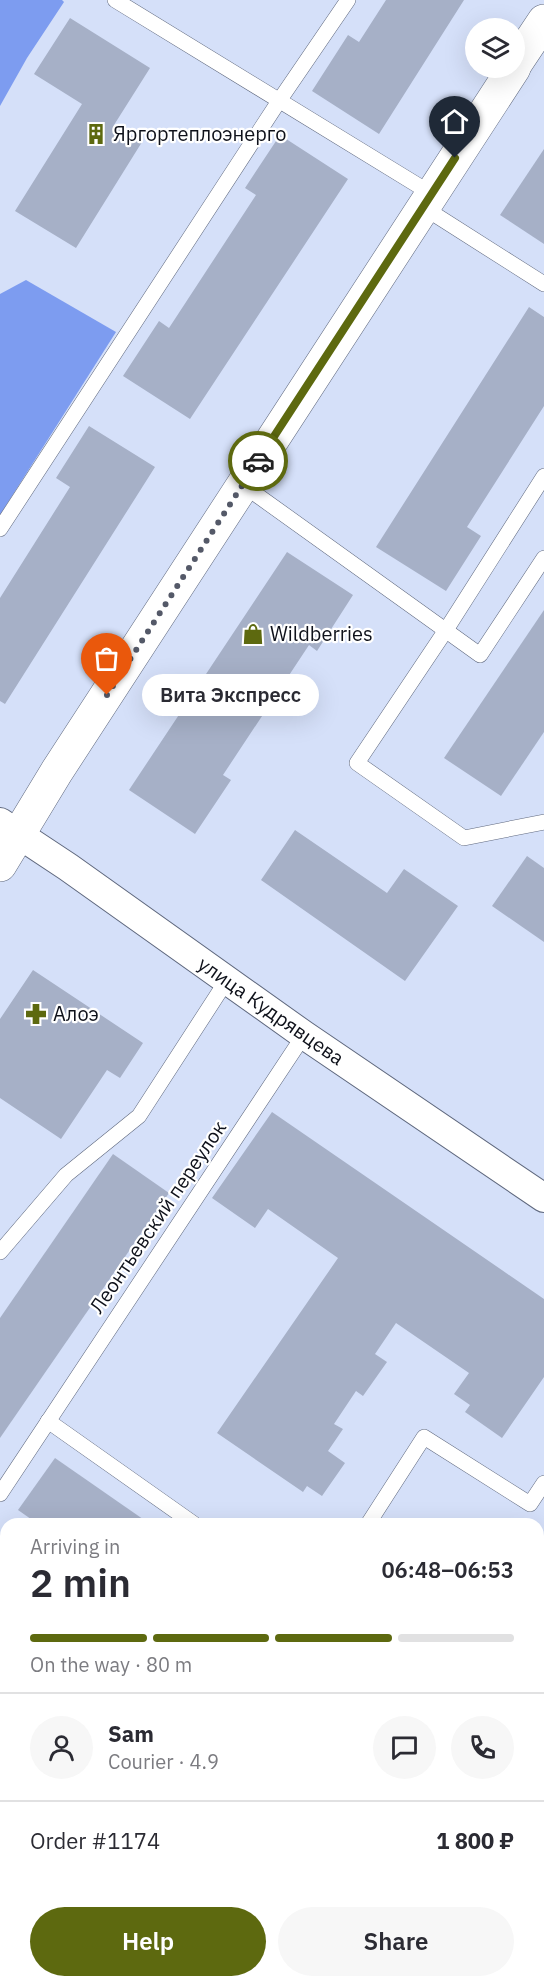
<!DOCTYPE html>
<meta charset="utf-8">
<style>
body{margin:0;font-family:"IBM Plex Sans",sans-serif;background:#f7f7f7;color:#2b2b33;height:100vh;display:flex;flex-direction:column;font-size:22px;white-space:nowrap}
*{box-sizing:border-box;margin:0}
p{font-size:20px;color:#7c7c81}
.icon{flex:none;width:33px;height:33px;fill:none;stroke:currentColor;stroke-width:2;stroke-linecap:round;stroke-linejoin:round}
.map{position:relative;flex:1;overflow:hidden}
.sheet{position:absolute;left:0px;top:1518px;width:544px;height:470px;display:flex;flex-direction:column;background:#fff;border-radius:18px 18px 0 0;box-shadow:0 6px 24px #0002}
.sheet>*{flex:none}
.tools{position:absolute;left:465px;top:18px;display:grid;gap:12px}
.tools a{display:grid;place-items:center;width:60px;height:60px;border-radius:50%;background:#fff;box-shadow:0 6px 24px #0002;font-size:30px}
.pin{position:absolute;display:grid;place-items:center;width:51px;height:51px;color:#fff;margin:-62px -26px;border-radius:50% 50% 50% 0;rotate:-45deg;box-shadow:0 0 6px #0007}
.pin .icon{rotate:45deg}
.courier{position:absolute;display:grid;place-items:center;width:60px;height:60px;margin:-30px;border:4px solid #5d690f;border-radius:50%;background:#fff;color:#222;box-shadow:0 2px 8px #0007}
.bubble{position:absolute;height:42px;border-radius:21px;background:#fff;box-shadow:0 6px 24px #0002;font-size:20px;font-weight:600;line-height:42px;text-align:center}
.headline em{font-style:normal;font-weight:600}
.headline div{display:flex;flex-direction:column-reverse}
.headline{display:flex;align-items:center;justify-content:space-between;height:102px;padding:0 30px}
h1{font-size:39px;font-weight:600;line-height:45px}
.bar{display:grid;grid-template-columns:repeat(4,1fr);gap:9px 6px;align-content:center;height:72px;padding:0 30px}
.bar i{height:8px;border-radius:4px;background:#e1e1e2}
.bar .current{background:#5d690f}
.bar p{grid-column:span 4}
.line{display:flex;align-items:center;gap:15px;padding:0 30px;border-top:2px solid #e1e1e2}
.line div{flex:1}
.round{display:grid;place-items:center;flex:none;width:63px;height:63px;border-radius:32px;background:#f7f7f7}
.primary-button{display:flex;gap:12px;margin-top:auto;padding:12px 30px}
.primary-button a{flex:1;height:69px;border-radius:36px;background:#5d690f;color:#fff;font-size:24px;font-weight:600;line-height:69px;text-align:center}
.primary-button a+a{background:#f7f7f7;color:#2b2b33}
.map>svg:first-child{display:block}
</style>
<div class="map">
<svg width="544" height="1987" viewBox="0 0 544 1987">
<rect width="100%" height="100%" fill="#d5e0f9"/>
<!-- forest -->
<g fill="#7d9cf0">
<path d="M0,0H62L64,2L27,58L0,106Z"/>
<path d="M26,280L116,332L0,515V294Z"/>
</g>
<!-- building -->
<g fill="#a6b0c7">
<path d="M386,0H464L379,134L312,91L348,35L359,42Z"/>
<path d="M70,18L150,68L114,125L142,142L76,248L15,211L82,104L34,74Z"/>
<path d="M280,135L348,179L190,419L123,376L159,321L169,328L256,195L245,188Z"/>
<path d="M544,149V244L500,215Z"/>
<path d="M529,307L544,317V406L467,527L481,536L446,591L376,547Z"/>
<path d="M89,426L155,467L5,704L0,701V598L70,487L56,478Z"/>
<path d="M287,552L353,595L317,651L309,645L223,775L231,780L195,834L129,790Z"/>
<path d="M544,610V732L501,796L444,758Z"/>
<path d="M295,830L387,893L404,869L458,906L405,981L261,880Z"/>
<path d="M527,856L544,868V942L492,906Z"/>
<path d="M33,970L143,1043L120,1078L107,1070L61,1139L0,1098V1019Z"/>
<path d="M272,1112L544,1299V1377L502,1438L465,1412L470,1405L454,1394L469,1373L396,1323L375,1354L387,1362L363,1396L356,1391L334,1424L343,1429L328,1451L345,1463L322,1496L307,1486L303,1492L217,1433L338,1258L268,1209L255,1228L212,1198Z"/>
<path d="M113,1154L169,1193L0,1438V1318Z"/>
<path d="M55,1458L150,1524H38L18,1510Z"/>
<path d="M0,1779L6,1783V1859L0,1855Z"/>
<path d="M544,1945V1987H450L443,1982H538V1947Z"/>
</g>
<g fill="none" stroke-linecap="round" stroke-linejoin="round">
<defs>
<g id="service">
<path d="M115,0L432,194"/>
<path d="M423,207L544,284"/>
<path d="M544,476L446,630L357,763L464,838L544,822"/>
<path d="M243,485L480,655L544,558"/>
<path d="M0,529L279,101L348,0"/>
<path d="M0,1252L66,1175L139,1116L227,980"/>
<path d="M48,1421L194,1524"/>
<path d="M0,1494L304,1035"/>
<path d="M368,1524L424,1437L530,1504L544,1483"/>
<path d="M538,1884L544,1882"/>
<path d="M244,1982L252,1987"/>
</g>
<path id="minor" d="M0,822L68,867L304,1035L544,1198"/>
<g id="tertiary">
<path d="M514,66L544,21"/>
<path d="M0,865L57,771L514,68"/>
</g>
</defs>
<!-- service casing -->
<use href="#service" stroke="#5f687e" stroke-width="16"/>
<!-- minor casing -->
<use href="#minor" stroke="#5f687e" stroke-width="30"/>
<!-- tertiary casing -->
<use href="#tertiary" stroke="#5f687e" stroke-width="34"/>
<!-- path -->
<g stroke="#767d8e" stroke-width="4" stroke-dasharray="4.5 4.5" stroke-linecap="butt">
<path d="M0,1917L6,1921"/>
<path d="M102,1982L110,1987"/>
</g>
<!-- service -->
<use href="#service" stroke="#fff" stroke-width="15"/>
<!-- minor -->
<use href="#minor" stroke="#fff" stroke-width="28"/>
<!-- tertiary -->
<use href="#tertiary" stroke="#fff" stroke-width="33"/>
</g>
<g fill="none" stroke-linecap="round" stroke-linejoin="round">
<!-- done -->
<path stroke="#545968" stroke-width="6" stroke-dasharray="0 10.8" d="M107,695L258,461"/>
<!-- route -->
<path stroke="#5d690f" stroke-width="8" d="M258,461L455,158"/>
</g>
<!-- icons -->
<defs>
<symbol id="building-bare" viewBox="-9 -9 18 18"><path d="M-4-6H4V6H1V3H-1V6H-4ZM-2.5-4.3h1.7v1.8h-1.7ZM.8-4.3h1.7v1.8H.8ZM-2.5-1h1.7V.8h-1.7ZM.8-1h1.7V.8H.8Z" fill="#5d690f" stroke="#fff" stroke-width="2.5" paint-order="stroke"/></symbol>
<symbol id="shop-bare" viewBox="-9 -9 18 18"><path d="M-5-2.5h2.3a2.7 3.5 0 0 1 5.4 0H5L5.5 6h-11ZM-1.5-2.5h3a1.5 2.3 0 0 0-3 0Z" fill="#5d690f" stroke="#fff" stroke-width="2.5" paint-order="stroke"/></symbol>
<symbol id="pharmacy-bare" viewBox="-9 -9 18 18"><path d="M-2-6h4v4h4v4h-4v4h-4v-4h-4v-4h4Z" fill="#5d690f" stroke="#fff" stroke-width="2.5" paint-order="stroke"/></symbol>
</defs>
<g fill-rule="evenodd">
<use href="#building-bare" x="81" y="119" width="30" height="30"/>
<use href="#shop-bare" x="238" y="619" width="30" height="30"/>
<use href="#pharmacy-bare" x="21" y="999" width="30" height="30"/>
</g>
<g text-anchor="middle" stroke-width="4.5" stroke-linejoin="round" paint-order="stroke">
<!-- poi labels -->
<g font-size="20" fill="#0e111a" stroke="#fff" text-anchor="start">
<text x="113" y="141">Яргортеплоэнерго</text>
<text x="270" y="641">Wildberries</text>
<text x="53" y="1021">Алоэ</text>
</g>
<!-- street labels -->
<g font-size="20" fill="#0e111a" stroke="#fff">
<text transform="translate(271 1011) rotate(35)" y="7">улица Кудрявцева</text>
<text transform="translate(158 1217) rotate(-56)" y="7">Леонтьевский переулок</text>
</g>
</g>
</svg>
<div class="tools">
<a><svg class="icon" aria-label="layers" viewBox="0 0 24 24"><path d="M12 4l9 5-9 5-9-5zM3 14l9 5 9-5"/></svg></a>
</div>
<div class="pin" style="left:107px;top:695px;background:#ea580c"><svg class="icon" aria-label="bag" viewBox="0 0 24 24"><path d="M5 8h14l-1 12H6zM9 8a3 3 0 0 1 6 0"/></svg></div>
<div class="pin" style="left:455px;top:158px;background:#1f2937"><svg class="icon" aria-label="home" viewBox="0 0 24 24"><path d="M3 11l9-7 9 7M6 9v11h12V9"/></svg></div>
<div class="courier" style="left:258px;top:461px"><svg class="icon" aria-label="car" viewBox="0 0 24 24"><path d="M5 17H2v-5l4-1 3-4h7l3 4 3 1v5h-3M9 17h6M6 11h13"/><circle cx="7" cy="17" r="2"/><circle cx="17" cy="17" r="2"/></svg></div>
<div class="bubble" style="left:142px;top:674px;width:177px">Вита Экспресс</div>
<section class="sheet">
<div class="headline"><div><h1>2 min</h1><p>Arriving in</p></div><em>06:48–06:53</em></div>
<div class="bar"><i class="current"></i><i class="current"></i><i class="current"></i><i></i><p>On the way · 80 m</p></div>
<div class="line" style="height:108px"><a class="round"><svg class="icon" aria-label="person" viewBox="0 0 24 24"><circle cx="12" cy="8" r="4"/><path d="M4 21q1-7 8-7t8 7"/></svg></a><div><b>Sam</b><p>Courier · 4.9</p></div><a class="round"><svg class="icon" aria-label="chat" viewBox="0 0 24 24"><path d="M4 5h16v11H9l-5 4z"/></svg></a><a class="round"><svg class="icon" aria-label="phone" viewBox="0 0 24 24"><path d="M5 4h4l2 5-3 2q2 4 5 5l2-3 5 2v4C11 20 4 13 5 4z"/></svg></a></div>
<div class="line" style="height:78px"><div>Order #1174</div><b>1 800 ₽</b></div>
<div class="primary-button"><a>Help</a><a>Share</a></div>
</section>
</div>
